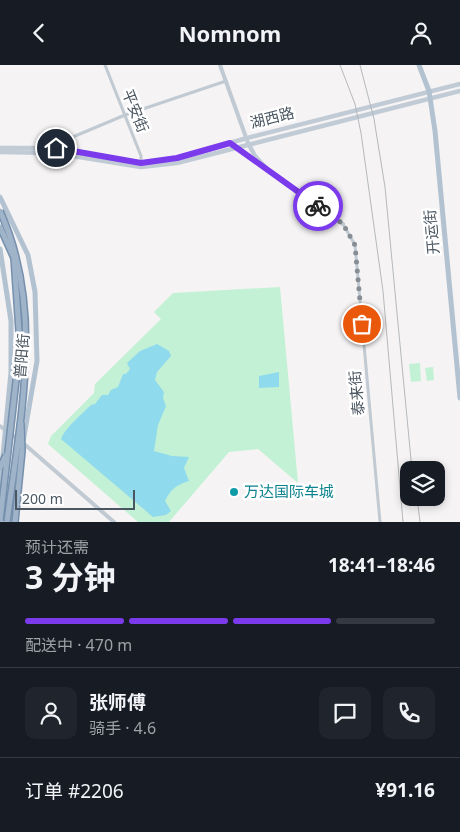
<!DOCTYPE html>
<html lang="zh">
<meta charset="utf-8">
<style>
body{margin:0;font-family:"Noto Sans","Noto Sans SC",sans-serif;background:#20242c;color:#f1f3f6;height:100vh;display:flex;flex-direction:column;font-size:19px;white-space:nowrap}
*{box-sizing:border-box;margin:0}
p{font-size:16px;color:#9ea1a6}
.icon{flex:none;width:28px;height:28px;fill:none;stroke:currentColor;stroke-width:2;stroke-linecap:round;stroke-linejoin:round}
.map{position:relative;height:457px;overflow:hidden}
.drawer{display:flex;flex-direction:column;background:#171b24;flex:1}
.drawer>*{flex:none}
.controls{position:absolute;left:400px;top:396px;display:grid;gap:10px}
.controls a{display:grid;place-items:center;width:45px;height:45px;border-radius:10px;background:#171b24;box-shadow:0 2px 8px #0003;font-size:25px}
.scale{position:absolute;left:15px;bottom:12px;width:120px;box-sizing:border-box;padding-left:5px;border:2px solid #4a5661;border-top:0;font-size:14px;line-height:18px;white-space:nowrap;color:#4a5661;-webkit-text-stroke:4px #fff;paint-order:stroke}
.pin{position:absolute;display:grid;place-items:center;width:42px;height:42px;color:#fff;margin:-21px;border:2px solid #fff;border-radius:50%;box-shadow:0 1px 5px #0007}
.courier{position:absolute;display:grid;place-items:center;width:50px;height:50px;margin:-25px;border:4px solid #7c3aed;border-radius:50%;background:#fff;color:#222;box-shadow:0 1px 6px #0007}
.summary em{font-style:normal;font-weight:700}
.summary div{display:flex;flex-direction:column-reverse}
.summary{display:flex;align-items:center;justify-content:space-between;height:85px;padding:0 25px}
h1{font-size:32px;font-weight:700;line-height:38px}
.bar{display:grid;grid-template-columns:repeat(4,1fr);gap:8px 5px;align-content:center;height:60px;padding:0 25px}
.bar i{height:6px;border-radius:4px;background:#363941}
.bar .on{background:#7c3aed}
.bar p{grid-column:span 4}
.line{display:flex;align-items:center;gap:12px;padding:0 25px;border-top:1px solid #363941}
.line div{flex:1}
.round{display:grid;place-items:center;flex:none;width:52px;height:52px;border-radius:10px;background:#20242c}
header{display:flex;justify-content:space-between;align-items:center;height:65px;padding:0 25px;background:#171b24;font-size:22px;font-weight:700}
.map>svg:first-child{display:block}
</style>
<header><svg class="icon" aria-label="back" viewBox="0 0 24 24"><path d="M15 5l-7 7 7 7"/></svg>Nomnom<svg class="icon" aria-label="person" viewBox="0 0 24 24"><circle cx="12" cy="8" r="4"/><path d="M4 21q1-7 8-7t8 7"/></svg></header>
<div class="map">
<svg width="460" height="457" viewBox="0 0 460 457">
<rect width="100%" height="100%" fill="#f5f3f3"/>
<!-- green -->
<g fill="#c3f1d5">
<path d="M280,222L298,418L258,384L229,387L169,457H138L48,379L51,371L94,328L95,319L161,254L154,247L173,228Z"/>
<path d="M420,298L421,316L411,317L409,299Z"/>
<path d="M433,302L434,315L427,316L425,303Z"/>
</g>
<!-- water -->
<g fill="#90daee">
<path d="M157,279L169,286L171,291L157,307L155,315L164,327L163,333L166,341L158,360L154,386L172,391L189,392L184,403L189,416C176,420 171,424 165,436L171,446L166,450L153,452L61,374C65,363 82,349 91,340L95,339L102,330H108L111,325L118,322L123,309H126L130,304L127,298L140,286Z"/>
<path d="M279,307V322L259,323V311Z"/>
</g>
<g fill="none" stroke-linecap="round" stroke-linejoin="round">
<!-- minor -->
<g stroke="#c1cad2" stroke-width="3">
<path d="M105,0L141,91V100"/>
<path d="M49,82L125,50L226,16"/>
<path d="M343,159L355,180L380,457"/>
</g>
<!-- tertiary -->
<g stroke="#c1cad2" stroke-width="4">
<path d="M220,0L248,78"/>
<path d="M230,78L343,159"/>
<path d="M0,361L23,378L114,457"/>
</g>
<!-- secondary -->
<g stroke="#c1cbd6" stroke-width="4.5">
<path d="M248,78L255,91L268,105"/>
<path d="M0,83H56L141,98L177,93L247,73L460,19"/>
<path d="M0,87L54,88L141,102L177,98L460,26"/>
</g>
<!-- primary -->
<g stroke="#b3c2d1" stroke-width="5">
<path d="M419,0L429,26L435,66L460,333"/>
<path d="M0,132L28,190L35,227L37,296L23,377"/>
<path d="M0,184L11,256V307L0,422"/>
<path d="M11,457L16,425"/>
</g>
<!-- tram -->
<g stroke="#b5b8bd" stroke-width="1">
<path d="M360,0L374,54L385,122L412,405"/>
<path d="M417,432L420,457"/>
</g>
<!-- rail -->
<path stroke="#b5b8bd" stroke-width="1" d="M340,0L355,39L361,68L383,226L403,457"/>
<defs>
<g id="trunk-bridge">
<path d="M0,146C45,245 20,354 7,457"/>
<path d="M0,162L14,193L20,281L0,456"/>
<path d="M0,403L6,390"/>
<path d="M15,457L22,386L21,358"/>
</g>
</defs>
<!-- trunk-bridge casing -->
<use href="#trunk-bridge" stroke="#7690ad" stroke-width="8" stroke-linecap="butt"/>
<!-- trunk-bridge -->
<use href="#trunk-bridge" stroke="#9fb4c9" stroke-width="5"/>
</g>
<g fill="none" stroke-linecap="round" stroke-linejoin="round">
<!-- done -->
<path stroke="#868d94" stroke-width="5" stroke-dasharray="0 9" d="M318,141L343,159L355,180L362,259"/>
<!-- route -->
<path stroke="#7c3aed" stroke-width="6" d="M56,83L141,98L177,93L230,78L318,141"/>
</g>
<!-- markers -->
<circle fill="#0f9aa8" stroke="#fff" stroke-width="2" cx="234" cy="427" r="5"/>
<g text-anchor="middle" stroke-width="5" stroke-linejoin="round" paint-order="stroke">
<!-- street labels -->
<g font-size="15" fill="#4a5661" stroke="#fff">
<text transform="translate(135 46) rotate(68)" y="5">平安街</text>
<text transform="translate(272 53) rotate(-14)" y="5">湖西路</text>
<text transform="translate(432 167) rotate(-95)" y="5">开运街</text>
<text transform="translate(22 291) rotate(-85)" y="5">普阳街</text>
<text transform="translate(357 328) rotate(-95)" y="5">泰来街</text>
</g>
<!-- culture labels -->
<g font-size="15" fill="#0d838f" stroke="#fff" text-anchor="start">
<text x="244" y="432">万达国际车城</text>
</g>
</g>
</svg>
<div class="controls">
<a><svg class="icon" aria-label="layers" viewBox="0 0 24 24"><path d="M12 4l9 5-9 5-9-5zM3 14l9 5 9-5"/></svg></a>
</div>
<div class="scale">200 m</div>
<div class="pin" style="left:362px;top:259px;background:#ea580c"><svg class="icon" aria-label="bag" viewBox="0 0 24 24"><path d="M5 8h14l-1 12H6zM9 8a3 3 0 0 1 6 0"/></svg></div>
<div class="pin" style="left:56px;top:83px;background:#1f2937"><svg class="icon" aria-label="home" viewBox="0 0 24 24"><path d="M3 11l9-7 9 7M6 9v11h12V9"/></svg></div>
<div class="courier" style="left:318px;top:141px"><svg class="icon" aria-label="bike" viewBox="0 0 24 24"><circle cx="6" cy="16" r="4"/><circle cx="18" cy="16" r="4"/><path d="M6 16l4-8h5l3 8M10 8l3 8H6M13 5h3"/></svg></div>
</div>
<section class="drawer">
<div class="summary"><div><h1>3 分钟</h1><p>预计还需</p></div><em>18:41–18:46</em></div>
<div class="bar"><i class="on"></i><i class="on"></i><i class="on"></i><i></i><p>配送中 · 470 m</p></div>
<div class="line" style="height:90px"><a class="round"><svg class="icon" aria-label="person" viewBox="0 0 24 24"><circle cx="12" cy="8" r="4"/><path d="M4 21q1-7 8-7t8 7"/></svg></a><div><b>张师傅</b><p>骑手 · 4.6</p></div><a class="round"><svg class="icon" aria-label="chat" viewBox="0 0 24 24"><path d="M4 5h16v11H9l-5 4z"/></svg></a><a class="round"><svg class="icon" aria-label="phone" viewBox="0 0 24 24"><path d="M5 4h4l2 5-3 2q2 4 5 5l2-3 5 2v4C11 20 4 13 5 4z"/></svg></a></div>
<div class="line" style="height:65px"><div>订单 #2206</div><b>¥91.16</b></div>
</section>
